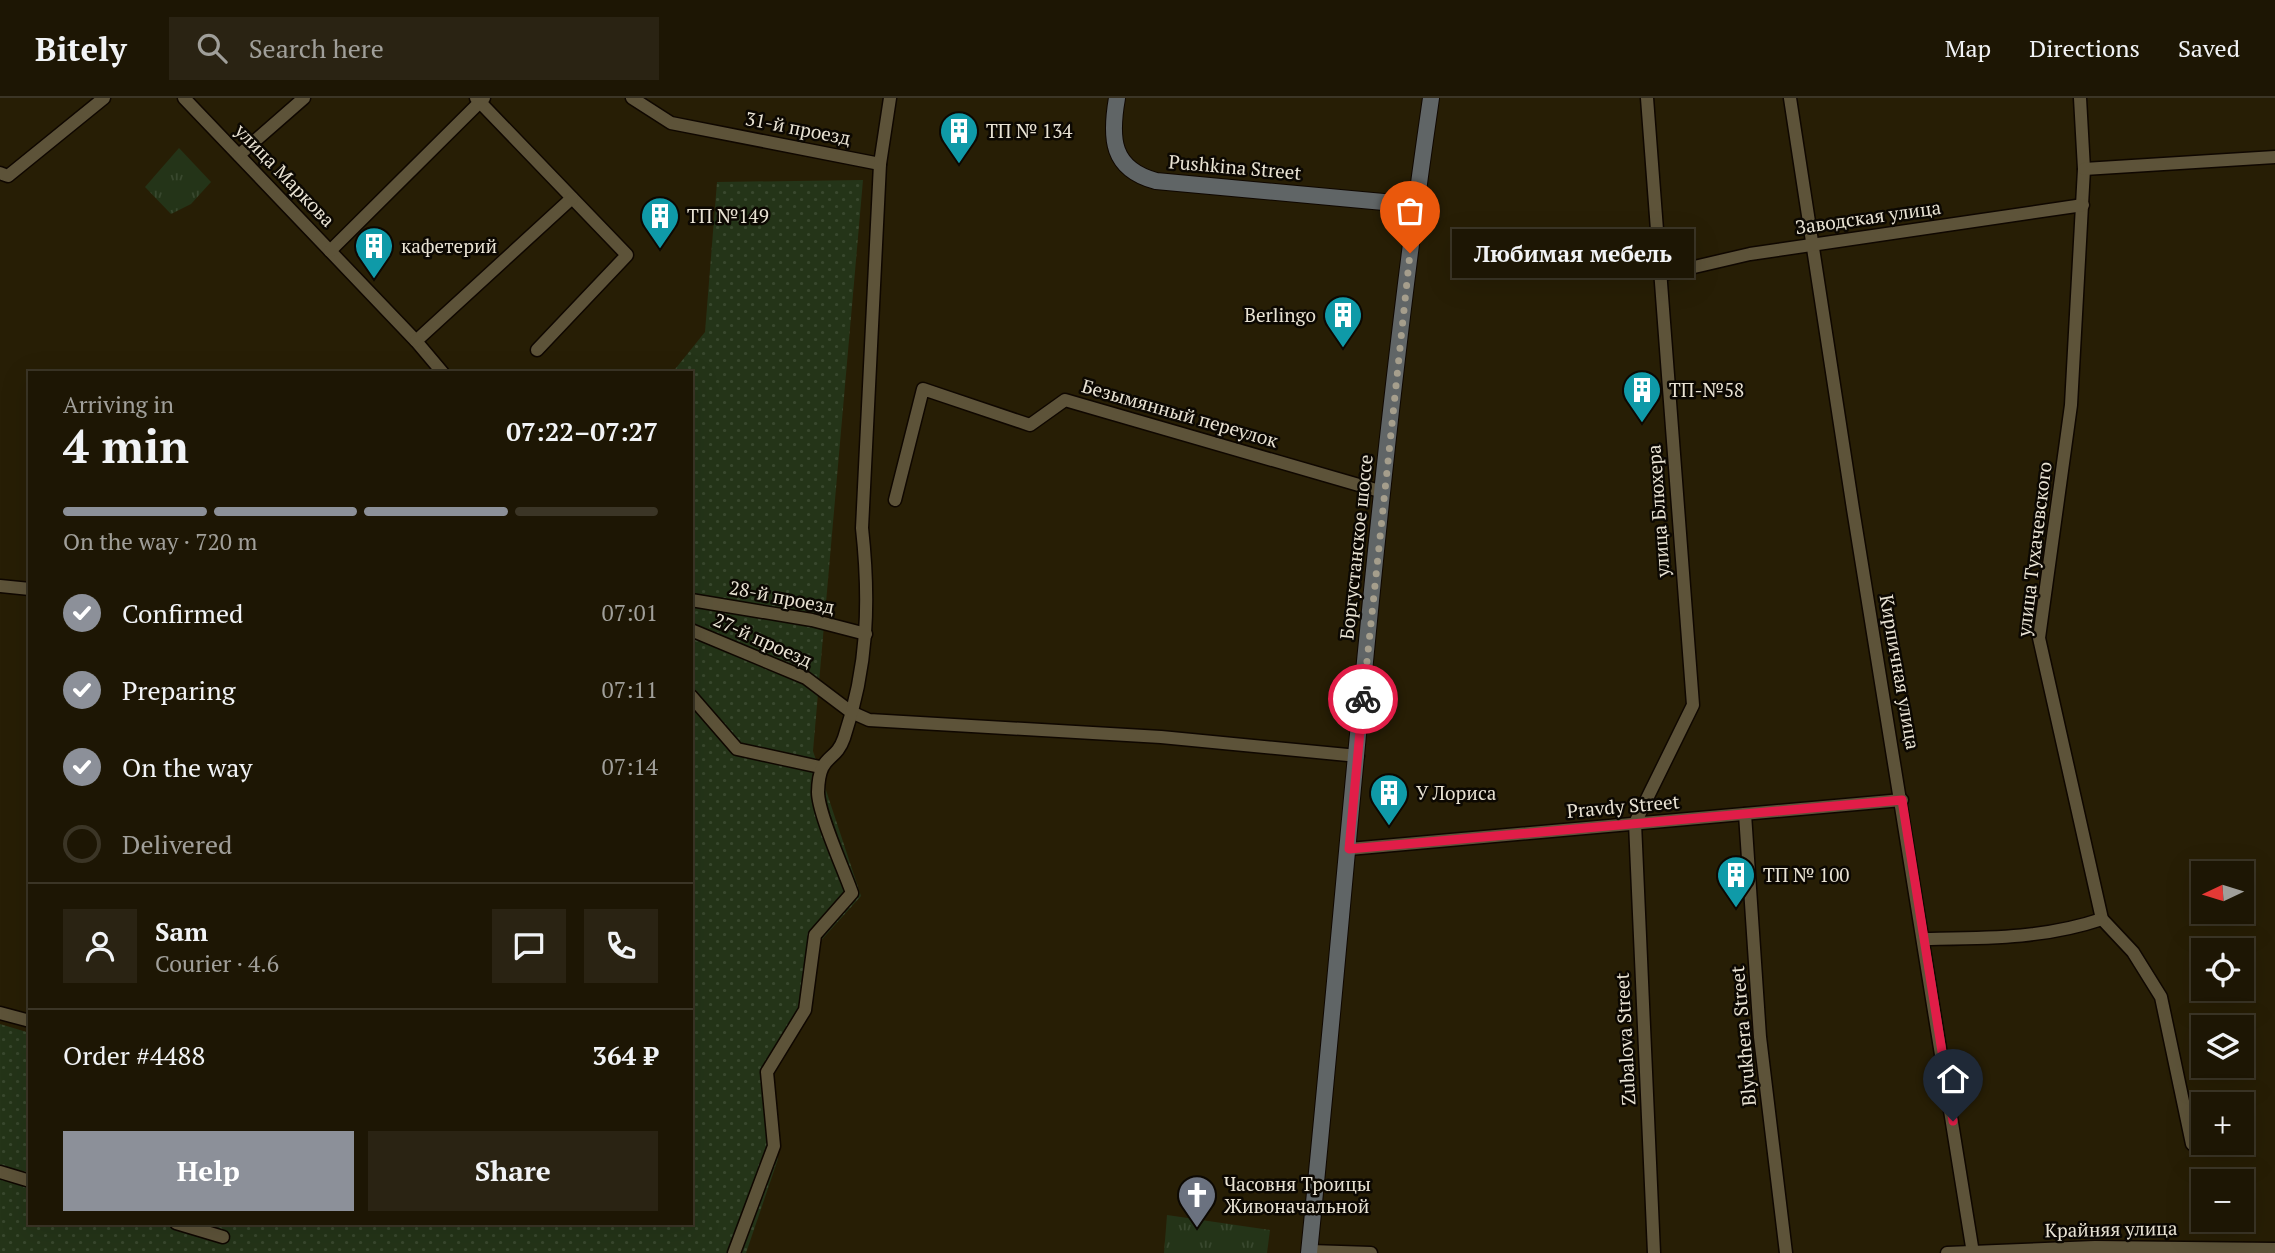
<!DOCTYPE html>
<meta charset="utf-8">
<style>
body{margin:0;font-family:"PT Serif",serif;background:#2a2313;color:#f1f3f6;height:100vh;display:flex;flex-direction:column;font-size:26px;white-space:nowrap}
*{box-sizing:border-box;margin:0}
p{font-size:23px;color:#a09f9a}
.icon{flex:none;width:38px;height:38px;fill:none;stroke:currentColor;stroke-width:2;stroke-linecap:round;stroke-linejoin:round}
.map{position:relative;flex:1;overflow:hidden}
.details{position:absolute;left:28px;top:273px;width:665px;height:854px;display:flex;flex-direction:column;background:#1d1604;border-radius:0px;box-shadow:0 7px 28px #0002,0 0 0 2px #3b3526}
.details>*{flex:none}
.needle{width:46px;rotate:266deg}
.controls{position:absolute;left:2191px;top:763px;display:grid;gap:14px}
.controls a{display:grid;place-items:center;width:63px;height:63px;border-radius:0px;background:#1d1604;box-shadow:0 7px 28px #0002,0 0 0 2px #3b3526;font-size:35px}
.pin{position:absolute;display:grid;place-items:center;width:60px;height:60px;color:#fff;margin:-72px -30px;border-radius:50% 50% 50% 0;rotate:-45deg;box-shadow:0 0 7px #0007}
.pin .icon{rotate:45deg}
.courier{position:absolute;display:grid;place-items:center;width:70px;height:70px;margin:-35px;border:5px solid #e11d48;border-radius:50%;background:#fff;color:#222;box-shadow:0 2px 9px #0007}
.bubble{position:absolute;height:49px;border-radius:0px;background:#1d1604;box-shadow:0 7px 28px #0002,0 0 0 2px #3b3526;font-size:23px;font-weight:700;line-height:49px;text-align:center}
.overview em{font-style:normal;font-weight:700}
.overview div{display:flex;flex-direction:column-reverse}
.overview{display:flex;align-items:center;justify-content:space-between;height:119px;padding:0 35px}
h1{font-size:46px;font-weight:700;line-height:52px}
.bar{display:grid;grid-template-columns:repeat(4,1fr);gap:10px 7px;align-content:center;height:84px;padding:0 35px}
.bar i{height:9px;border-radius:5px;background:#3b3526}
.bar .active{background:#8c9099}
.bar p{grid-column:span 4}
.line{display:flex;align-items:center;gap:18px;padding:0 35px;border-top:2px solid #3b3526}
.line div{flex:1}
.round{display:grid;place-items:center;flex:none;width:74px;height:74px;border-radius:0px;background:#2a2313}
ol{padding:0 35px;list-style:none}
li{display:flex;align-items:center;gap:21px;height:77px}
li p{margin-inline-start:auto}
li .icon{padding:7px;border-radius:50%;background:#8c9099;color:#fff;stroke-width:4}
li:last-child{color:#a09f9a}
li i{width:38px;height:38px;border:4px solid #3b3526;border-radius:50%}
.primary-button{display:flex;gap:14px;margin-top:auto;padding:14px 35px}
.primary-button a{flex:1;height:80px;border-radius:0px;background:#8c9099;color:#fff;font-size:28px;font-weight:700;line-height:80px;text-align:center}
.primary-button a+a{background:#2a2313;color:#f1f3f6}
header{display:flex;align-items:center;gap:42px;box-sizing:border-box;height:98px;padding:0 35px;background:#1d1604;border-bottom:2px solid #3b3526}
header strong{font-size:33px}
nav{display:flex;gap:38px;margin-inline-start:auto;font-size:24px}
.search{width:490px;height:63px;background:#2a2313;display:flex;align-items:center;gap:18px;box-sizing:border-box;padding:0 24px;border-radius:0px;color:#a09f9a;font-size:26px}
.map>svg:first-child{display:block}
</style>
<header>
<strong>Bitely</strong>
<div class="search"><svg class="icon" aria-label="search" viewBox="0 0 24 24"><circle cx="10" cy="10" r="6"/><path d="M15 15l6 6"/></svg>Search here</div>
<nav><a>Map</a><a>Directions</a><a>Saved</a></nav>
</header>
<div class="map">
<svg width="2275" height="1155" viewBox="0 0 2275 1155">
<defs>
<pattern id="grass-dots" width="8" height="8" patternUnits="userSpaceOnUse" patternTransform="scale(1.75)"><rect width="8" height="8" fill="#243418"/><path d="M2 2h.1M6 6h.1" fill="none" stroke="#39482e" stroke-width="1.8" stroke-linecap="round"/></pattern>
<pattern id="park-tufts" width="24" height="20" patternUnits="userSpaceOnUse" patternTransform="scale(1.75)"><rect width="24" height="20" fill="#243418"/><path d="M3 7l-1-3M5 7V3M7 7l1-3M15 17l-1-3M17 17v-4M19 17l1-3" fill="none" stroke="#39482e"/></pattern>
</defs>
<rect width="100%" height="100%" fill="#271e05"/>
<!-- grass -->
<path fill="url(#grass-dots)" d="M863,82L813,653L861,798L817,847L814,901L771,974L778,1061L746,1155H0V926L30,935V1125H691V275H672L705,234L717,84Z"/>
<!-- park -->
<g fill="url(#park-tufts)">
<path d="M179,50L211,84L191,106L171,116L145,89Z"/>
<path d="M1167,1117L1270,1132L1267,1155H1164Z"/>
</g>
<g fill="none" stroke-linecap="round" stroke-linejoin="round">
<defs>
<g id="street">
<path d="M184,0L416,243L443,275"/>
<path d="M476,0L627,157L537,252"/>
<path d="M632,0L671,25L880,66"/>
<path d="M1647,0L1693,607L1635,725L1654,1155"/>
<path d="M1790,0L1853,411L1973,1155"/>
<path d="M2080,0L2084,71L2071,307L2039,540L2102,821L2133,854L2161,899L2192,1046"/>
<path d="M239,57L304,0"/>
<path d="M2084,71L2275,59"/>
<path d="M0,75L8,78L104,0"/>
<path d="M330,153L484,0"/>
<path d="M1660,177L1750,156L2083,107"/>
<path d="M416,243L572,100"/>
<path d="M895,402L923,291L1030,327L1065,302L1383,394"/>
<path d="M0,488L30,491"/>
<path d="M691,502L812,522L866,536"/>
<path d="M691,532L806,580L851,614L869,622L1161,639L1358,658"/>
<path d="M691,598L737,651L820,669"/>
<path d="M1745,716L1760,939L1786,1155"/>
<path d="M1349,751L1902,702"/>
<path d="M1924,841C1985,840 2043,841 2102,821"/>
<path d="M0,915L30,923"/>
<path d="M0,1074L30,1083"/>
<path d="M176,1125L223,1139"/>
<path d="M1310,1153L1371,1155"/>
<path d="M734,1155L774,1048L767,974L805,912L815,837L852,795C844,772 818,715 818,694C819,654 835,666 844,640C868,569 870,503 862,430L880,66L890,0"/>
<path d="M1947,1155L2095,1149L2275,1151"/>
</g>
<g id="secondary">
<path d="M1117,0C1110,40 1111,71 1156,83L1416,107"/>
<path d="M1309,1155C1348,770 1375,383 1431,0"/>
</g>
</defs>
<!-- street casing -->
<use href="#street" stroke="#0f0700" stroke-width="15"/>
<!-- secondary casing -->
<use href="#secondary" stroke="#0f0700" stroke-width="18"/>
<!-- street -->
<use href="#street" stroke="#5d5339" stroke-width="12"/>
<!-- secondary -->
<use href="#secondary" stroke="#606566" stroke-width="16"/>
</g>
<g fill="none" stroke-linecap="round" stroke-linejoin="round">
<!-- done -->
<path stroke="#a59e8c" stroke-width="7" stroke-dasharray="0 12.6" d="M1363,601L1410,155"/>
<!-- route -->
<path stroke="#e11d48" stroke-width="9" d="M1363,601L1349,751L1902,702L1953,1023"/>
</g>
<!-- icons -->
<defs>
<symbol id="building-pin" viewBox="-11 -11 22 30"><path d="M0 17L-7.5 6A9.5 9.5 0 1 1 7.5 6Z" fill="#0f9aa8" stroke="#0c0802"/><path d="M-4-6H4V6H1V3H-1V6H-4ZM-2.5-4.3h1.7v1.8h-1.7ZM.8-4.3h1.7v1.8H.8ZM-2.5-1h1.7V.8h-1.7ZM.8-1h1.7V.8H.8Z" fill="#fff"/></symbol>
<symbol id="church-pin" viewBox="-11 -11 22 30"><path d="M0 17L-7.5 6A9.5 9.5 0 1 1 7.5 6Z" fill="#6b7280" stroke="#0c0802"/><path d="M-1.2-6h2.4v3.5h3.3v2.4h-3.3V6h-2.4V-.1h-3.3v-2.4h3.3Z" fill="#fff"/></symbol>
</defs>
<g fill-rule="evenodd">
<use href="#building-pin" x="937" y="11" width="44" height="60"/>
<use href="#building-pin" x="638" y="96" width="44" height="60"/>
<use href="#building-pin" x="352" y="126" width="44" height="60"/>
<use href="#building-pin" x="1321" y="195" width="44" height="60"/>
<use href="#building-pin" x="1620" y="270" width="44" height="60"/>
<use href="#building-pin" x="1367" y="673" width="44" height="60"/>
<use href="#building-pin" x="1714" y="755" width="44" height="60"/>
<use href="#church-pin" x="1175" y="1075" width="44" height="60"/>
</g>
<g text-anchor="middle" stroke-width="5" stroke-linejoin="round" paint-order="stroke">
<!-- street labels -->
<g font-size="19" fill="#e9e3d4" stroke="#0c0802">
<text transform="translate(798 30) rotate(11)" y="7">31-й проезд</text>
<text transform="translate(1235 69) rotate(5)" y="7">Pushkina Street</text>
<text transform="translate(285 77) rotate(46)" y="7">улица Маркова</text>
<text transform="translate(1868 119) rotate(-8)" y="7">Заводская улица</text>
<text transform="translate(1180 315) rotate(16)" y="7">Безымянный переулок</text>
<text transform="translate(1658 413) rotate(-94)" y="7">улица Блюхера</text>
<text transform="translate(1356 449) rotate(-84)" y="7">Боргустанское шоссе</text>
<text transform="translate(2034 451) rotate(-83)" y="7">улица Тухачевского</text>
<text transform="translate(782 499) rotate(11)" y="7">28-й проезд</text>
<text transform="translate(763 542) rotate(24)" y="7">27-й проезд</text>
<text transform="translate(1900 574) rotate(80)" y="7">Кирпичная улица</text>
<text transform="translate(1623 708) rotate(-5)" y="7">Pravdy Street</text>
<text transform="translate(1743 938) rotate(-95)" y="7">Blyukhera Street</text>
<text transform="translate(1625 941) rotate(-93)" y="7">Zubalova Street</text>
<text transform="translate(2111 1131) rotate(-1)" y="7">Крайняя улица</text>
</g>
<!-- poi labels -->
<g font-size="19" fill="#e9e3d4" stroke="#0c0802" text-anchor="start">
<text x="986" y="40">ТП № 134</text>
<text x="687" y="125">ТП №149</text>
<text x="401" y="155">кафетерий</text>
<text x="1316" y="224" text-anchor="end">Berlingo</text>
<text x="1669" y="299">ТП-№58</text>
<text x="1416" y="702">У Лориса</text>
<text x="1763" y="784">ТП № 100</text>
<text x="1224" y="1093">Часовня Троицы<tspan x="1224" dy="22">Живоначальной</tspan></text>
</g>
</g>
</svg>
<div class="controls">
<a><svg class="needle" viewBox="-14 -14 28 28"><path d="M0-13l5 13h-10z" fill="#e53935"/><path d="M0 13l5-13h-10z" fill="#a09f9a"/></svg></a>
<a><svg class="icon" aria-label="locate" viewBox="0 0 24 24"><circle cx="12" cy="12" r="6"/><path d="M12 2v4M12 18v4M2 12h4M18 12h4"/></svg></a>
<a><svg class="icon" aria-label="layers" viewBox="0 0 24 24"><path d="M12 4l9 5-9 5-9-5zM3 14l9 5 9-5"/></svg></a>
<a>+</a>
<a>−</a>
</div>
<div class="pin" style="left:1410px;top:155px;background:#ea580c"><svg class="icon" aria-label="bag" viewBox="0 0 24 24"><path d="M5 8h14l-1 12H6zM9 8a3 3 0 0 1 6 0"/></svg></div>
<div class="pin" style="left:1953px;top:1023px;background:#1f2937"><svg class="icon" aria-label="home" viewBox="0 0 24 24"><path d="M3 11l9-7 9 7M6 9v11h12V9"/></svg></div>
<div class="courier" style="left:1363px;top:601px"><svg class="icon" aria-label="bike" viewBox="0 0 24 24"><circle cx="6" cy="16" r="4"/><circle cx="18" cy="16" r="4"/><path d="M6 16l4-8h5l3 8M10 8l3 8H6M13 5h3"/></svg></div>
<div class="bubble" style="left:1452px;top:131px;width:242px">Любимая мебель</div>
<section class="details">
<div class="overview"><div><h1>4 min</h1><p>Arriving in</p></div><em>07:22–07:27</em></div>
<div class="bar"><i class="active"></i><i class="active"></i><i class="active"></i><i></i><p>On the way · 720 m</p></div>
<ol>
<li><svg class="icon" aria-label="check" viewBox="0 0 24 24"><path d="M5 12l5 5 9-10"/></svg>Confirmed<p>07:01</p></li>
<li><svg class="icon" aria-label="check" viewBox="0 0 24 24"><path d="M5 12l5 5 9-10"/></svg>Preparing<p>07:11</p></li>
<li><svg class="icon" aria-label="check" viewBox="0 0 24 24"><path d="M5 12l5 5 9-10"/></svg>On the way<p>07:14</p></li>
<li><i></i>Delivered</li>
</ol>
<div class="line" style="height:126px"><a class="round"><svg class="icon" aria-label="person" viewBox="0 0 24 24"><circle cx="12" cy="8" r="4"/><path d="M4 21q1-7 8-7t8 7"/></svg></a><div><b>Sam</b><p>Courier · 4.6</p></div><a class="round"><svg class="icon" aria-label="chat" viewBox="0 0 24 24"><path d="M4 5h16v11H9l-5 4z"/></svg></a><a class="round"><svg class="icon" aria-label="phone" viewBox="0 0 24 24"><path d="M5 4h4l2 5-3 2q2 4 5 5l2-3 5 2v4C11 20 4 13 5 4z"/></svg></a></div>
<div class="line" style="height:91px"><div>Order #4488</div><b>364 ₽</b></div>
<div class="primary-button"><a>Help</a><a>Share</a></div>
</section>
</div>
